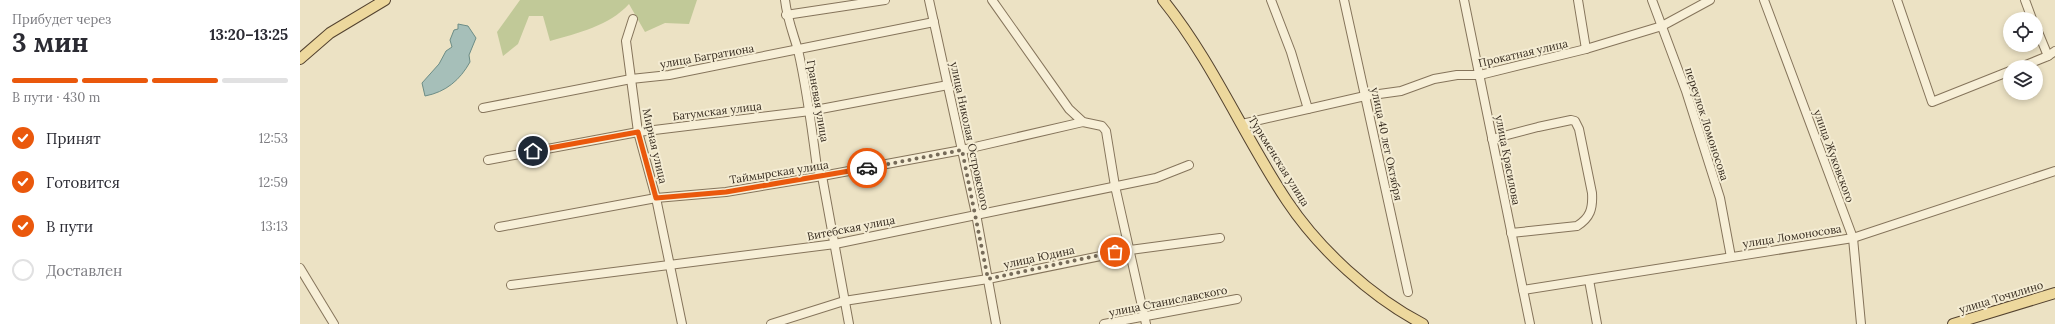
<!DOCTYPE html>
<html lang="ru">
<meta charset="utf-8">
<style>
body{margin:0;font-family:Lora,serif;background:#f7f7f7;color:#2b2b33;height:100vh;display:flex;flex-direction:column;font-size:15px;white-space:nowrap}
*{box-sizing:border-box;margin:0}
p{font-size:13px;color:#7c7c81}
.icon{flex:none;width:22px;height:22px;fill:none;stroke:currentColor;stroke-width:2;stroke-linecap:round;stroke-linejoin:round}
.map{position:relative;flex:1;overflow:hidden}
.panel{display:flex;flex-direction:column;background:#fff;width:300px}
.panel>*{flex:none}
.tools{position:absolute;left:1703px;top:12px;display:grid;gap:8px}
.tools a{display:grid;place-items:center;width:40px;height:40px;border-radius:50%;background:#fff;box-shadow:0 2px 6px #0003;font-size:20px}
.pin{position:absolute;display:grid;place-items:center;width:34px;height:34px;color:#fff;margin:-17px;border:2px solid #fff;border-radius:50%;box-shadow:0 1px 4px #0007}
.courier{position:absolute;display:grid;place-items:center;width:40px;height:40px;margin:-20px;border:3px solid #ea580c;border-radius:50%;background:#fff;color:#222;box-shadow:0 1px 5px #0007}
.summary em{font-style:normal;font-weight:800}
.summary div{display:flex;flex-direction:column-reverse}
.summary{display:flex;align-items:center;justify-content:space-between;height:68px;padding:0 12px}
h1{font-size:26px;font-weight:800;line-height:30px}
.bar{display:grid;grid-template-columns:repeat(4,1fr);gap:6px 4px;align-content:center;height:48px;padding:0 12px}
.bar i{height:5px;border-radius:3px;background:#e1e1e2}
.bar .selected{background:#ea580c}
.bar p{grid-column:span 4}
ol{padding:0 12px;list-style:none}
li{display:flex;align-items:center;gap:12px;height:44px}
li p{margin-inline-start:auto}
li .icon{padding:4px;border-radius:50%;background:#ea580c;color:#fff;stroke-width:4}
li:last-child{color:#7c7c81}
li i{width:22px;height:22px;border:2px solid #e1e1e2;border-radius:50%}
main{display:flex;flex:1;min-height:0}
.map>svg:first-child{display:block}
</style>
<main>
<section class="panel">
<div class="summary"><div><h1>3 мин</h1><p>Прибудет через</p></div><em>13:20–13:25</em></div>
<div class="bar"><i class="selected"></i><i class="selected"></i><i class="selected"></i><i></i><p>В пути · 430 m</p></div>
<ol>
<li><svg class="icon" aria-label="check" viewBox="0 0 24 24"><path d="M5 12l5 5 9-10"/></svg>Принят<p>12:53</p></li>
<li><svg class="icon" aria-label="check" viewBox="0 0 24 24"><path d="M5 12l5 5 9-10"/></svg>Готовится<p>12:59</p></li>
<li><svg class="icon" aria-label="check" viewBox="0 0 24 24"><path d="M5 12l5 5 9-10"/></svg>В пути<p>13:13</p></li>
<li><i></i>Доставлен</li>
</ol>
</section>
<div class="map">
<svg width="1755" height="324" viewBox="0 0 1755 324">
<rect width="100%" height="100%" fill="#ece2c4"/>
<!-- green -->
<path fill="#c1c998" d="M220,0H397L389,24L365,23L345,32L329,4C309,26 278,33 250,41L243,16H229L218,44L203,56L197,32Z"/>
<!-- water -->
<path fill="#a6bfb9" stroke="#6d8d86" d="M158,24L168,26L176,38L169,55L170,62C160,80 146,92 125,96L122,83L139,64L146,51L152,47L150,40L154,30L158,29Z"/>
<g fill="none" stroke-linecap="round" stroke-linejoin="round">
<defs>
<g id="minor">
<path d="M485,0C487,18 493,33 498,50C507,89 512,129 517,168L522,176L549,324"/>
<path d="M629,0L676,214L696,324"/>
<path d="M692,0L769,109L783,122L802,126L806,131L815,186L846,324"/>
<path d="M971,0L991,52L1008,109"/>
<path d="M1044,0L1108,292"/>
<path d="M1164,0L1230,324"/>
<path d="M1278,0L1286,49"/>
<path d="M1352,0L1386,91L1420,198L1431,257"/>
<path d="M1464,0L1553,238L1561,324"/>
<path d="M1597,0L1632,102L1710,71"/>
<path d="M1725,0L1732,19"/>
<path d="M486,15L585,0"/>
<path d="M333,19L326,41L338,132L356,198L382,324"/>
<path d="M1736,27L1748,56"/>
<path d="M1721,67L1748,56L1755,51"/>
<path d="M183,108L331,79L369,75L634,22"/>
<path d="M942,124L1065,96L1101,91L1134,79L1157,75H1180L1286,49L1362,26L1410,0"/>
<path d="M1192,139L1238,127L1271,120L1275,121L1279,129L1292,193C1293,209 1290,218 1277,226L1211,233"/>
<path d="M188,160L338,132L510,111L648,85"/>
<path d="M199,227L356,198L426,192L522,176L662,150L783,122"/>
<path d="M0,268L34,324"/>
<path d="M1289,280L1297,324"/>
<path d="M211,285L535,244L856,178L889,165"/>
<path d="M1223,290L1553,238L1755,171"/>
<path d="M471,324L544,301L688,279L830,250L920,238"/>
<path d="M804,324L937,299"/>
</g>
<g id="major">
<path d="M863,0C913,62 943,135 987,201C1019,249 1071,297 1123,324"/>
<path d="M0,59L30,33L85,0"/>
<path d="M1653,324L1755,293"/>
</g>
</defs>
<!-- minor casing -->
<use href="#minor" stroke="#85745b" stroke-width="10"/>
<!-- major casing -->
<use href="#major" stroke="#53422f" stroke-width="12"/>
<!-- minor -->
<use href="#minor" stroke="#f7efd7" stroke-width="8"/>
<!-- major -->
<use href="#major" stroke="#edd89d" stroke-width="10"/>
</g>
<g fill="none" stroke-linecap="round" stroke-linejoin="round">
<!-- done -->
<path stroke="#766b59" stroke-width="4" stroke-dasharray="0 7.2" d="M567,168L662,150L688,279L815,252"/>
<!-- route -->
<path stroke="#ea580c" stroke-width="5" d="M233,151L338,132L356,198L426,192L567,168"/>
</g>
<g text-anchor="middle" stroke-width="4" stroke-linejoin="round" paint-order="stroke">
<!-- street labels -->
<g font-size="11" fill="#362b1f" stroke="#f4ecd3">
<text transform="translate(1223 53) rotate(-13)" y="4">Прокатная улица</text>
<text transform="translate(407 56) rotate(-10)" y="4">улица Багратиона</text>
<text transform="translate(518 101) rotate(80)" y="4">Граневая улица</text>
<text transform="translate(417 111) rotate(-7)" y="4">Батумская улица</text>
<text transform="translate(1407 124) rotate(72)" y="4">переулок Ломоносова</text>
<text transform="translate(670 136) rotate(78)" y="4">улица Николая Островского</text>
<text transform="translate(1087 144) rotate(78)" y="4">улица 40 лет Октября</text>
<text transform="translate(355 146) rotate(77)" y="4">Мирная улица</text>
<text transform="translate(1534 156) rotate(70)" y="4">улица Жуковского</text>
<text transform="translate(1208 160) rotate(79)" y="4">улица Красилова</text>
<text transform="translate(979 161) rotate(58)" y="4">Туркменская улица</text>
<text transform="translate(479 172) rotate(-9)" y="4">Таймырская улица</text>
<text transform="translate(551 228) rotate(-11)" y="4">Витебская улица</text>
<text transform="translate(1492 236) rotate(-9)" y="4">улица Ломоносова</text>
<text transform="translate(739 257) rotate(-12)" y="4">улица Юдина</text>
<text transform="translate(1701 297) rotate(-17)" y="4">улица Точилино</text>
<text transform="translate(868 301) rotate(-11)" y="4">улица Станиславского</text>
</g>
</g>
</svg>
<div class="tools">
<a><svg class="icon" aria-label="locate" viewBox="0 0 24 24"><circle cx="12" cy="12" r="6"/><path d="M12 2v4M12 18v4M2 12h4M18 12h4"/></svg></a>
<a><svg class="icon" aria-label="layers" viewBox="0 0 24 24"><path d="M12 4l9 5-9 5-9-5zM3 14l9 5 9-5"/></svg></a>
</div>
<div class="pin" style="left:815px;top:252px;background:#ea580c"><svg class="icon" aria-label="bag" viewBox="0 0 24 24"><path d="M5 8h14l-1 12H6zM9 8a3 3 0 0 1 6 0"/></svg></div>
<div class="pin" style="left:233px;top:151px;background:#1f2937"><svg class="icon" aria-label="home" viewBox="0 0 24 24"><path d="M3 11l9-7 9 7M6 9v11h12V9"/></svg></div>
<div class="courier" style="left:567px;top:168px"><svg class="icon" aria-label="car" viewBox="0 0 24 24"><path d="M5 17H2v-5l4-1 3-4h7l3 4 3 1v5h-3M9 17h6M6 11h13"/><circle cx="7" cy="17" r="2"/><circle cx="17" cy="17" r="2"/></svg></div>
</div>
</main>
